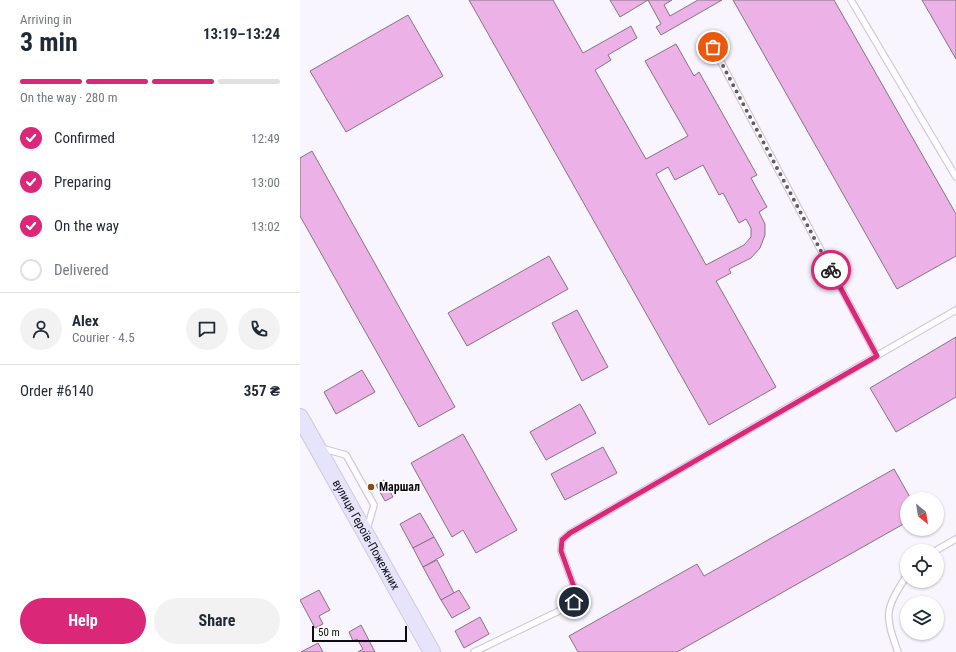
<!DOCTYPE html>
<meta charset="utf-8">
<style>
body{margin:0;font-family:"Roboto Condensed",sans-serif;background:#f2f2f3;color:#1f2937;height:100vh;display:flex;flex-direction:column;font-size:15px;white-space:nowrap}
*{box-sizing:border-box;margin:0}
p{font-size:13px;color:#747a83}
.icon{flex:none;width:22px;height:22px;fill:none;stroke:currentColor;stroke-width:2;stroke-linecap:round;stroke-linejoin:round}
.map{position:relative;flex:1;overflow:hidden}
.drawer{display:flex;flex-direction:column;background:#fff;width:300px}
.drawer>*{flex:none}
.needle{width:26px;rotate:150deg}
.tools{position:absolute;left:600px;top:492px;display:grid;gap:8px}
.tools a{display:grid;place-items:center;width:44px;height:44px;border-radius:50%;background:#fff;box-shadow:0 1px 3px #0004;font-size:20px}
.scale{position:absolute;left:12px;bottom:10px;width:95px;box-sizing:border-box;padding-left:4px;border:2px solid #0f0b13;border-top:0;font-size:11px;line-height:14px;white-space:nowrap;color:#0f0b13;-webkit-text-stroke:3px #fff;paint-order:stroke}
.pin{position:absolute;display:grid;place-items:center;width:34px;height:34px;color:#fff;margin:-17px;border:2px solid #fff;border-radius:50%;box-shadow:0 1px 4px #0007}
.courier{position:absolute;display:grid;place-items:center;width:40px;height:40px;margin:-20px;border:3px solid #db2777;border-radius:50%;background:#fff;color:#222;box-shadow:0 1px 5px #0007}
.overview em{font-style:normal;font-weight:700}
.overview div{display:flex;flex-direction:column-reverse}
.overview{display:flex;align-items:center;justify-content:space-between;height:68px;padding:0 20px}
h1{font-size:26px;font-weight:700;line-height:30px}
.bar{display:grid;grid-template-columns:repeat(4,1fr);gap:6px 4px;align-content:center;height:48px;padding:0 20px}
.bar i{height:5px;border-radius:3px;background:#e0e1e3}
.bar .on{background:#db2777}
.bar p{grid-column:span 4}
.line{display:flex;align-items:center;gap:10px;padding:0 20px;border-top:1px solid #e0e1e3}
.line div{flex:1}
.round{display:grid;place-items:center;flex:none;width:42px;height:42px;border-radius:21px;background:#f2f2f3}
ol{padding:0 20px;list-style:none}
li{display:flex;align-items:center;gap:12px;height:44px}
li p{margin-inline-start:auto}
li .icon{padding:4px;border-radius:50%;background:#db2777;color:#fff;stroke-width:4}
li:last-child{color:#747a83}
li i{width:22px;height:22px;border:2px solid #e0e1e3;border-radius:50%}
.action{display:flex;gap:8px;margin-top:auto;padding:8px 20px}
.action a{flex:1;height:46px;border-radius:24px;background:#db2777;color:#fff;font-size:16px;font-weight:700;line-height:46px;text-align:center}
.action a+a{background:#f2f2f3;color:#1f2937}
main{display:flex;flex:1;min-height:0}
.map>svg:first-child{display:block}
</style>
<main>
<section class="drawer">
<div class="overview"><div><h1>3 min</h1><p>Arriving in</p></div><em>13:19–13:24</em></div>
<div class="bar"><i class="on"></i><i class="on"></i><i class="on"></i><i></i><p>On the way · 280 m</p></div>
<ol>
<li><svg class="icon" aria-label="check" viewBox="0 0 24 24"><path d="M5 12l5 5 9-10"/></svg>Confirmed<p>12:49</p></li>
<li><svg class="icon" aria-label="check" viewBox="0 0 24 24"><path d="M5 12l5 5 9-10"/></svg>Preparing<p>13:00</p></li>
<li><svg class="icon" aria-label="check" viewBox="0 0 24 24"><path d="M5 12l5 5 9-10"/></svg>On the way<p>13:02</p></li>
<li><i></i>Delivered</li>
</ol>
<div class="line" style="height:72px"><a class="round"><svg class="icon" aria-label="person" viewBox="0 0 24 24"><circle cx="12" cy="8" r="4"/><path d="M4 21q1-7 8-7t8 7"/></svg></a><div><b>Alex</b><p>Courier · 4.5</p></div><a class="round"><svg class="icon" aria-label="chat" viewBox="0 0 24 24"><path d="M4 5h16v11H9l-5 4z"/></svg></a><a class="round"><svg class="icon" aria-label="phone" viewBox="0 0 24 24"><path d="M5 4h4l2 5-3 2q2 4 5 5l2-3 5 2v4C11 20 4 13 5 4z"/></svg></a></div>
<div class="line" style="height:52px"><div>Order #6140</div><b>357 ₴</b></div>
<div class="action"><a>Help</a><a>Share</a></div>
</section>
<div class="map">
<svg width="656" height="652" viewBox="0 0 656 652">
<rect width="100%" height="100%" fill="#f9f5fe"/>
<!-- building -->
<g fill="#ecb1e6" stroke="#877485" fill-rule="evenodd">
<path d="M169,0H253L283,53L331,26L337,38L308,55L311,60L295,70L346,159L388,136L345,61L376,44L394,76L399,72L457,175L451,178L467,207L459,212L465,224V235L460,248L451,258L429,269L431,273L416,281L476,387L409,425ZM403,165L419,195L423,193L439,223L446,219L451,228V237L444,245L406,265L356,174L368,167L375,180Z"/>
<path d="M310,0H372L364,5L370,16L398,0H422L361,35L356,27L361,24L348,0L320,17Z"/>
<path d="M433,0H534L656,214V256L597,289Z"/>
<path d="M622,0H656V59Z"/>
<path d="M108,15L143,76L46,132L10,71Z"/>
<path d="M12,151L155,407L119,427L0,216V158Z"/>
<path d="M249,256L268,289L167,346L148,313Z"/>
<path d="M277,310L308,367L282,381L252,323Z"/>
<path d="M656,337V397L596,432L570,388Z"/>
<path d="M62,370L75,392L36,414L24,392Z"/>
<path d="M280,404L296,433L246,460L230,432Z"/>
<path d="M163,434L217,530L176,553L163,530L152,537L111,463Z"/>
<path d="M303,447L317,473L265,500L251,474Z"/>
<path d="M594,469L611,499H607V522L377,652H278L269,636L397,564L404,576Z"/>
<path d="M84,480L93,497L85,501L76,485Z"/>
<path d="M120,513L134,537L113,548L100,524Z"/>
<path d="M134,537L144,555L123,567L113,548Z"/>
<path d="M137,560L154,593L141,600L123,567Z"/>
<path d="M19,590L30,610L19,616L23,624L15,628L0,600Z"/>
<path d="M159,590L170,608L152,618L141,600Z"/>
<path d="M180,617L189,634L164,648L155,631Z"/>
<path d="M61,625L75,652H58L63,649L57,639L53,641L49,632Z"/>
<path d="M18,643L23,652H1Z"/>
</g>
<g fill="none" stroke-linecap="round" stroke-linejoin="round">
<defs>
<g id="lane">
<path d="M551,0L656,177"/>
<path d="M413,47L577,356"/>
<path d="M21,448L46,455L74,505L67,529"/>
<path d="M635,551L656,539"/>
<path d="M174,652L263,609L274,602V587L261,551L262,540L270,533L656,310"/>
<path d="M598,652C584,613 585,610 607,575"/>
</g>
<g id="secondary">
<path id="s1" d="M0,417L132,652"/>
</g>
</defs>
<!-- lane casing -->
<use href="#lane" stroke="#d3c8de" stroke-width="8"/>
<!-- secondary casing -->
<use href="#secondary" stroke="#d3c8de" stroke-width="18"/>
<!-- lane -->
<use href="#lane" stroke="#fff" stroke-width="5.5"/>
<!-- secondary -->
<use href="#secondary" stroke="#e5e4fa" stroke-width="16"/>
</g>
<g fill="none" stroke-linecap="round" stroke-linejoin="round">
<!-- done -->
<path stroke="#615d65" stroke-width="4" stroke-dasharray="0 7.2" d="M413,47L531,270"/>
<!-- route -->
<path stroke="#db2777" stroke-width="5" d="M274,602V587L261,551L262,540L270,533L577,356L531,270"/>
</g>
<!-- markers -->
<circle fill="#8a4c10" stroke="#fff" stroke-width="1.5" cx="71" cy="487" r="4"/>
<g text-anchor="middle" stroke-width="3.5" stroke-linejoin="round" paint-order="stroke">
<!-- poi labels -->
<g font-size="12" font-weight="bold" fill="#0f0b13" stroke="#fff" text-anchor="start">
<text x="79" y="491">Маршал</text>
</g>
<!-- street labels -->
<g font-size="12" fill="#0f0b13" stroke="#fff">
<text dy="4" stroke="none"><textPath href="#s1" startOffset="135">вулиця Героїв-Пожежних</textPath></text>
</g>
</g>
</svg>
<div class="tools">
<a><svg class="needle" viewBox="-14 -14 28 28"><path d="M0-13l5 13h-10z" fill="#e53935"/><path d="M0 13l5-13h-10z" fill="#747a83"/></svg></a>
<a><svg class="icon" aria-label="locate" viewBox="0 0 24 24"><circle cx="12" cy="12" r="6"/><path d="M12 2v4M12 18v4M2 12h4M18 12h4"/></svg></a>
<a><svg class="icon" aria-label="layers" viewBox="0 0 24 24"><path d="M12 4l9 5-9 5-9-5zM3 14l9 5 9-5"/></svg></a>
</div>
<div class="scale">50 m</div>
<div class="pin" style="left:413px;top:47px;background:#ea580c"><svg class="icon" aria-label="bag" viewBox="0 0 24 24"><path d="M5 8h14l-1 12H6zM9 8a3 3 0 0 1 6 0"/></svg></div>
<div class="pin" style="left:274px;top:602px;background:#1f2937"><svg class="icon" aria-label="home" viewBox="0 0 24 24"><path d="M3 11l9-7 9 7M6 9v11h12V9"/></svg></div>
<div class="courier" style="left:531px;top:270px"><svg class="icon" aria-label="bike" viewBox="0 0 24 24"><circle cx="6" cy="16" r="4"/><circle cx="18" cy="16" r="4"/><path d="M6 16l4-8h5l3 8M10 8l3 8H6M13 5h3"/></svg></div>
</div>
</main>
